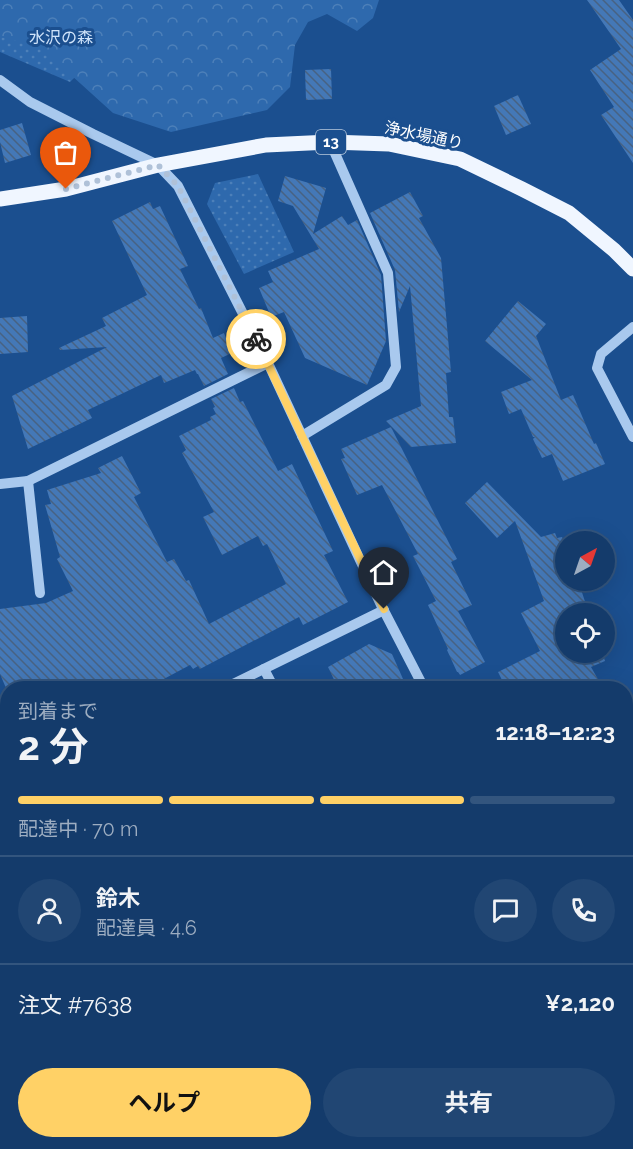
<!DOCTYPE html>
<html lang="ja">
<meta charset="utf-8">
<style>
body{margin:0;font-family:Raleway,"Noto Sans JP",sans-serif;background:#214673;color:#f1f3f6;height:100vh;display:flex;flex-direction:column;font-size:22px;white-space:nowrap}
*{box-sizing:border-box;margin:0}
p{font-size:20px;color:#9dadc1}
.icon{flex:none;width:33px;height:33px;fill:none;stroke:currentColor;stroke-width:2;stroke-linecap:round;stroke-linejoin:round}
.map{position:relative;flex:1;overflow:hidden}
.side{position:absolute;left:0px;top:681px;width:633px;height:468px;display:flex;flex-direction:column;background:#143b6b;border-radius:24px 24px 0 0;box-shadow:0 6px 24px #0002,0 0 0 2px #33557e}
.side>*{flex:none}
.needle{width:39px;rotate:40deg}
.tools{position:absolute;left:555px;top:531px;display:grid;gap:12px}
.tools a{display:grid;place-items:center;width:60px;height:60px;border-radius:50%;background:#143b6b;box-shadow:0 6px 24px #0002,0 0 0 2px #33557e;font-size:30px}
.pin{position:absolute;display:grid;place-items:center;width:51px;height:51px;color:#fff;margin:-62px -26px;border-radius:50% 50% 50% 0;rotate:-45deg;box-shadow:0 0 6px #0007}
.pin .icon{rotate:45deg}
.courier{position:absolute;display:grid;place-items:center;width:60px;height:60px;margin:-30px;border:4px solid #ffd166;border-radius:50%;background:#fff;color:#222;box-shadow:0 2px 8px #0007}
.overview em{font-style:normal;font-weight:700}
.overview div{display:flex;flex-direction:column-reverse}
.overview{display:flex;align-items:center;justify-content:space-between;height:102px;padding:0 18px}
h1{font-size:39px;font-weight:700;line-height:45px}
.bar{display:grid;grid-template-columns:repeat(4,1fr);gap:9px 6px;align-content:center;height:72px;padding:0 18px}
.bar i{height:8px;border-radius:4px;background:#33557e}
.bar .active{background:#ffd166}
.bar p{grid-column:span 4}
.line{display:flex;align-items:center;gap:15px;padding:0 18px;border-top:2px solid #33557e}
.line div{flex:1}
.round{display:grid;place-items:center;flex:none;width:63px;height:63px;border-radius:32px;background:#214673}
.action{display:flex;gap:12px;margin-top:auto;padding:12px 18px}
.action a{flex:1;height:69px;border-radius:36px;background:#ffd166;color:#111;font-size:24px;font-weight:700;line-height:69px;text-align:center}
.action a+a{background:#214673;color:#f1f3f6}
.map>svg:first-child{display:block}
</style>
<div class="map">
<svg width="633" height="1149" viewBox="0 0 633 1149">
<defs>
<pattern id="green-dots" width="8" height="8" patternUnits="userSpaceOnUse" patternTransform="scale(1.5)"><rect width="8" height="8" fill="#2e69ad"/><path d="M2 2h.1M6 6h.1" fill="none" stroke="#4d80b9" stroke-width="1.8" stroke-linecap="round"/></pattern>
<pattern id="forest-crowns" width="20" height="18" patternUnits="userSpaceOnUse" patternTransform="scale(1.5)"><rect width="20" height="18" fill="#2e69ad"/><path d="M2 6a3 3 0 1 1 6 0M12 15a3 3 0 1 1 6 0" fill="none" stroke="#4d80b9"/></pattern>
<pattern id="building-back-hatch" width="6" height="6" patternUnits="userSpaceOnUse" patternTransform="scale(1.5)"><rect width="6" height="6" fill="#4478b7"/><path d="M-1 5l2 2M0 0l6 6M5-1l2 2" fill="none" stroke="#486282"/></pattern>
</defs>
<rect width="100%" height="100%" fill="#1b4f8f"/>
<!-- green -->
<g fill="url(#green-dots)">
<path d="M0,0H153L70,82L0,52Z"/>
<path d="M258,174L294,252L244,274L207,204L215,183Z"/>
</g>
<!-- forest -->
<path fill="url(#forest-crowns)" d="M0,0H379L373,18L357,31L327,14L308,22L295,45L290,87L267,110L171,132L113,113L39,46L0,37Z"/>
<!-- building -->
<g fill="url(#building-back-hatch)">
<path d="M587,0H619L633,20V163L601,115L614,107L590,70L621,49Z"/>
<path d="M331,69L332,99L306,100L305,70Z"/>
<path d="M518,95L531,124L506,135L494,106Z"/>
<path d="M22,123L31,155L5,163L0,142V130Z"/>
<path d="M285,176L326,188L313,234L342,216L348,225L357,220L381,275L386,341L367,385L305,358L284,312L271,317L259,288L273,282L268,271L319,249L293,206L278,201Z"/>
<path d="M410,192L423,216L419,218L441,258L451,372L446,373L449,417H453L456,443L411,447L386,421L421,406L410,286L399,312L395,270L370,213Z"/>
<path d="M150,202L153,209L160,206L188,266L180,269L199,309L201,308L213,338L224,333L232,353L221,358L228,374L204,386L198,374H197L195,370L164,383L161,375L88,410L92,418L28,449L12,396L107,347L60,350L59,348L106,326L102,318L147,295L112,221Z"/>
<path d="M518,301L546,324L536,336L561,400L573,395L594,444L596,443L605,464L563,481L552,454L542,458L533,439L535,437H533L521,409L509,414L501,392L532,380L485,341Z"/>
<path d="M27,316L28,352L0,354V318Z"/>
<path d="M234,388L240,402L243,401L278,471L292,464L333,551L324,555L348,602L303,625L299,617L200,669L198,666L193,669L190,665L147,688H6L0,674V609L46,603L73,591L57,559L60,557L45,505L51,504L47,490L101,473L98,468L122,456L141,493L134,497L167,562L174,559L186,581L189,580L209,624L286,584L267,544L263,546L258,536L222,555L203,517L214,512L182,453L186,450L179,436L211,420L210,417L216,414L213,408L215,407L211,399Z"/>
<path d="M391,427L457,559L451,562L472,605L458,611L485,662L460,675L458,672H457L447,650L448,649L428,605L436,601L413,556L418,554L382,485L357,495L341,459L345,458L341,449Z"/>
<path d="M487,482L541,537L555,533L557,538L562,537L566,546V580H578L589,614H566V652H603L605,661L591,667L603,688H506L498,672L540,651L521,613L544,601L515,521L497,538L465,503Z"/>
<path d="M369,644L392,654L407,688H338L328,667Z"/>
</g>
<g fill="none" stroke-linecap="round" stroke-linejoin="round">
<!-- minor -->
<g stroke="#a9c9ee" stroke-width="10">
<path d="M0,80L30,102L93,134L158,165L178,186L268,363L381,605L424,688"/>
<path d="M633,327L601,354L597,368L633,437"/>
<path d="M302,436L386,385L396,367L388,273L330,142"/>
<path d="M28,481L40,593"/>
<path d="M0,484L28,481L268,363"/>
<path d="M264,669L274,688"/>
<path d="M225,688L384,610"/>
<path d="M0,804L8,800"/>
<path d="M626,968L633,971"/>
<path d="M417,1142L431,1149"/>
<path d="M135,1149L151,1142"/>
</g>
<!-- major -->
<path stroke="#f0f6ff" stroke-width="15" d="M0,199L66,189L158,165L266,145L330,142L389,144L460,159L522,189L569,213L614,250L633,269"/>
</g>
<g fill="none" stroke-linecap="round" stroke-linejoin="round">
<!-- done -->
<path stroke="#afc1d8" stroke-width="6" stroke-dasharray="0 10.8" d="M66,189L158,165L178,186L256,339"/>
<!-- route -->
<path stroke="#ffd166" stroke-width="8" d="M256,339L384,609"/>
</g>
<g text-anchor="middle" stroke-width="6" stroke-linejoin="round" paint-order="stroke">
<!-- shield labels -->
<rect fill="#1b4f8f" stroke="#bbcadd" stroke-width="1.5" x="316" y="130" width="30" height="24" rx="4.5"/>
<g font-size="15" font-weight="bold" fill="#fff">
<text x="331" y="147">13</text>
</g>
<!-- park labels -->
<g font-size="16" fill="#cfe3fa" stroke="#1b4f8f">
<text x="61" y="43">水沢の森</text>
</g>
<!-- street labels -->
<g font-size="16" fill="#fff" stroke="#1b4f8f">
<text transform="translate(424 135) rotate(12)" y="6">浄水場通り</text>
</g>
</g>
</svg>
<div class="tools">
<a><svg class="needle" viewBox="-14 -14 28 28"><path d="M0-13l5 13h-10z" fill="#e53935"/><path d="M0 13l5-13h-10z" fill="#9dadc1"/></svg></a>
<a><svg class="icon" aria-label="locate" viewBox="0 0 24 24"><circle cx="12" cy="12" r="6"/><path d="M12 2v4M12 18v4M2 12h4M18 12h4"/></svg></a>
</div>
<div class="pin" style="left:66px;top:189px;background:#ea580c"><svg class="icon" aria-label="bag" viewBox="0 0 24 24"><path d="M5 8h14l-1 12H6zM9 8a3 3 0 0 1 6 0"/></svg></div>
<div class="pin" style="left:384px;top:609px;background:#1f2937"><svg class="icon" aria-label="home" viewBox="0 0 24 24"><path d="M3 11l9-7 9 7M6 9v11h12V9"/></svg></div>
<div class="courier" style="left:256px;top:339px"><svg class="icon" aria-label="bike" viewBox="0 0 24 24"><circle cx="6" cy="16" r="4"/><circle cx="18" cy="16" r="4"/><path d="M6 16l4-8h5l3 8M10 8l3 8H6M13 5h3"/></svg></div>
<section class="side">
<div class="overview"><div><h1>2 分</h1><p>到着まで</p></div><em>12:18–12:23</em></div>
<div class="bar"><i class="active"></i><i class="active"></i><i class="active"></i><i></i><p>配達中 · 70 m</p></div>
<div class="line" style="height:108px"><a class="round"><svg class="icon" aria-label="person" viewBox="0 0 24 24"><circle cx="12" cy="8" r="4"/><path d="M4 21q1-7 8-7t8 7"/></svg></a><div><b>鈴木</b><p>配達員 · 4.6</p></div><a class="round"><svg class="icon" aria-label="chat" viewBox="0 0 24 24"><path d="M4 5h16v11H9l-5 4z"/></svg></a><a class="round"><svg class="icon" aria-label="phone" viewBox="0 0 24 24"><path d="M5 4h4l2 5-3 2q2 4 5 5l2-3 5 2v4C11 20 4 13 5 4z"/></svg></a></div>
<div class="line" style="height:78px"><div>注文 #7638</div><b>¥2,120</b></div>
<div class="action"><a>ヘルプ</a><a>共有</a></div>
</section>
</div>
